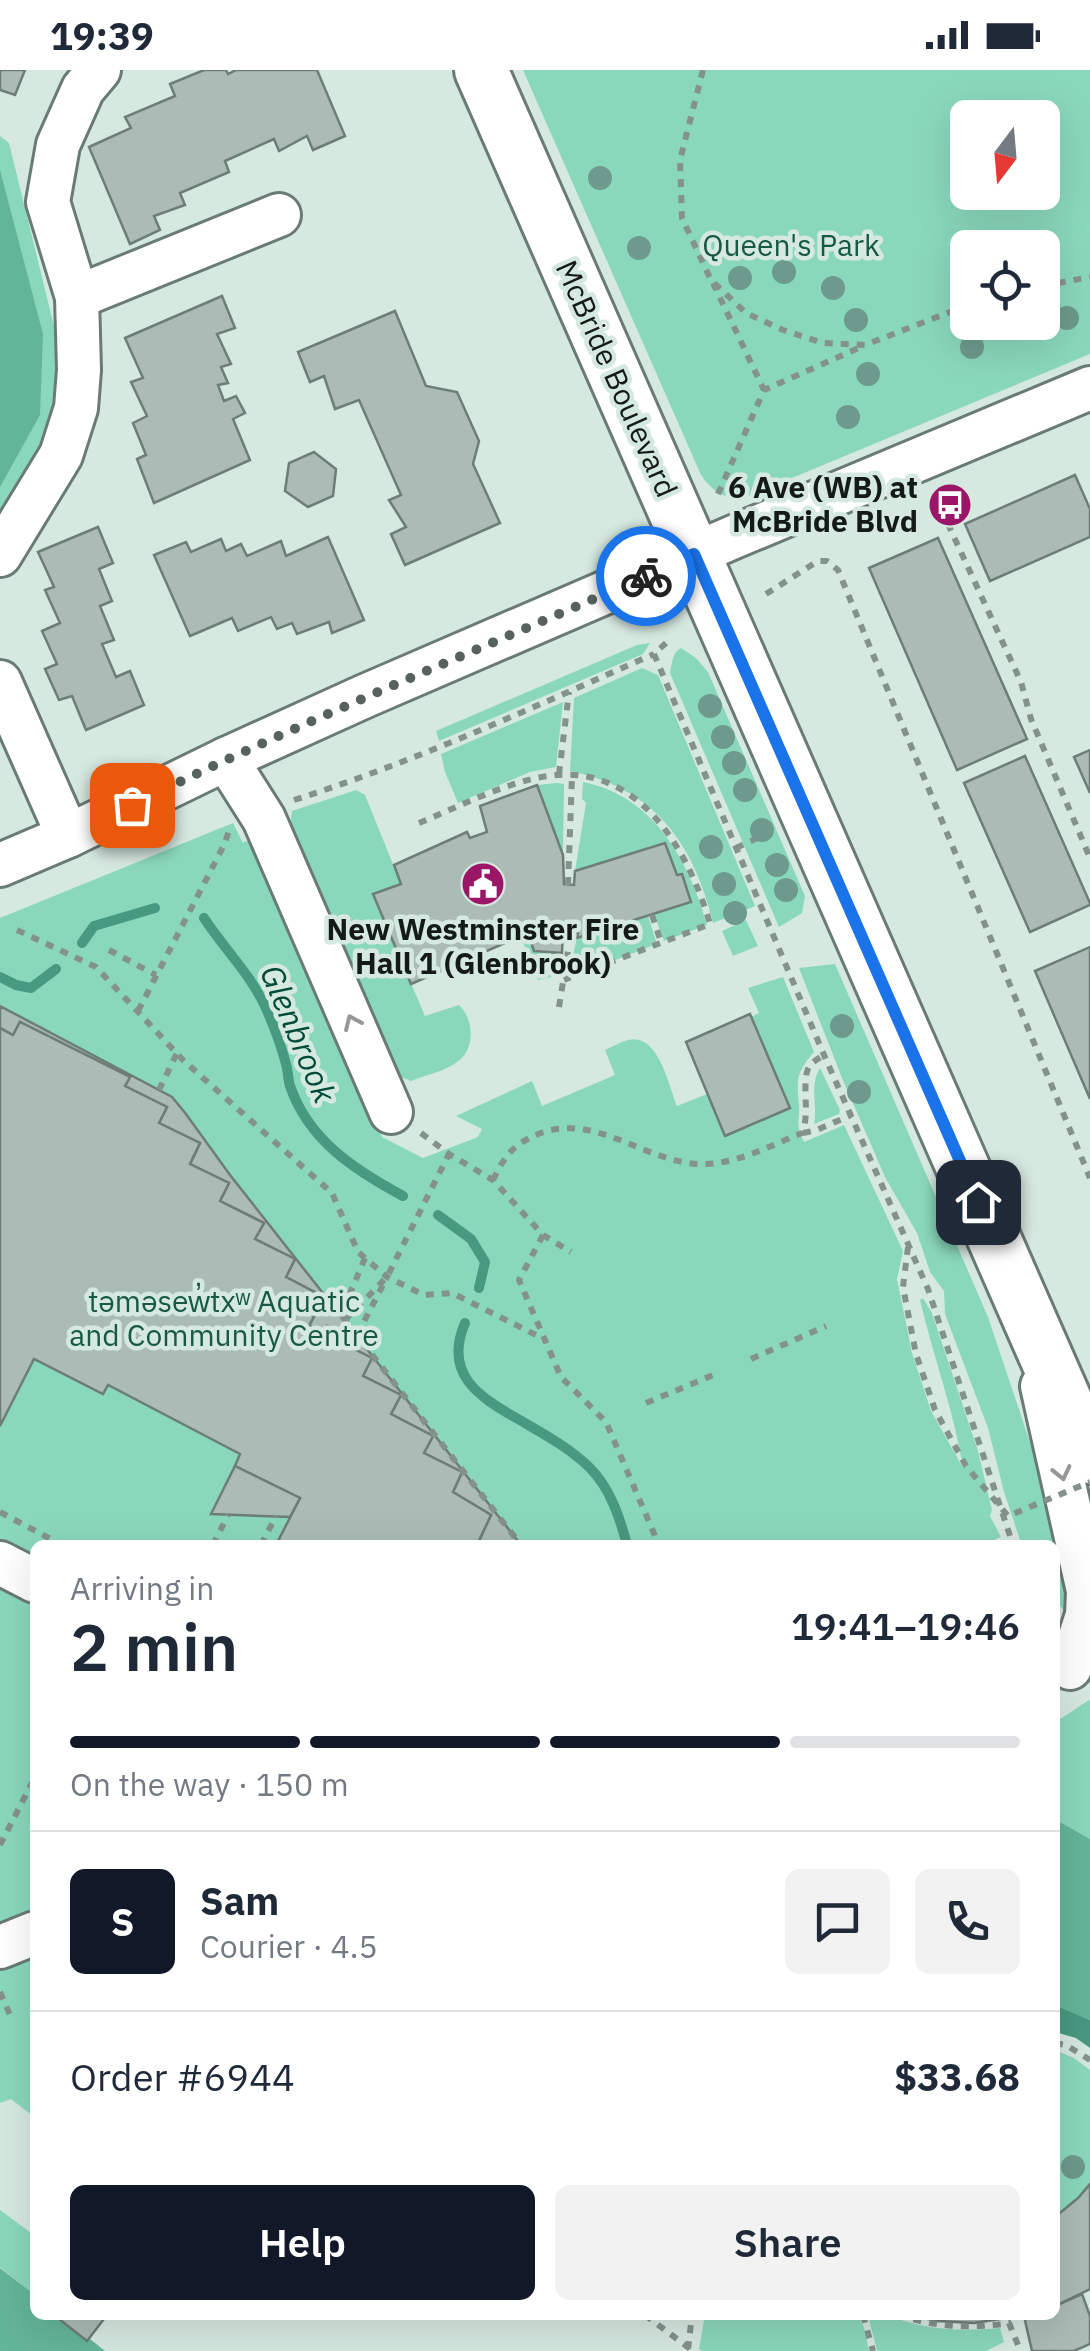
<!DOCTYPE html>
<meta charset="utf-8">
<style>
body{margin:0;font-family:"IBM Plex Sans",sans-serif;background:#f2f2f3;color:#1f2937;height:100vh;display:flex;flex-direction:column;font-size:38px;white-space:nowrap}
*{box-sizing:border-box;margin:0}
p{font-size:32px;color:#747a83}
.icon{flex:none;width:55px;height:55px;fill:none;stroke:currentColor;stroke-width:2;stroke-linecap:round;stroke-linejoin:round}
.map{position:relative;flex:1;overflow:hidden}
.side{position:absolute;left:30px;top:1470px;width:1030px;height:780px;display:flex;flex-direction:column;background:#fff;border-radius:15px;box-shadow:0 10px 40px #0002}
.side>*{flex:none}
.needle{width:65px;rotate:196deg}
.fabs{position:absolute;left:950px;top:30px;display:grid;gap:20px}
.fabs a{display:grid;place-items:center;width:110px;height:110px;border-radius:15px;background:#fff;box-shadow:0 10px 40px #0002;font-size:50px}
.pin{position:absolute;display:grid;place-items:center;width:85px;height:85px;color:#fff;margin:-42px;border-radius:20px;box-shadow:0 5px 15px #0006}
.courier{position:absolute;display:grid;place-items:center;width:100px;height:100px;margin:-50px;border:8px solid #1a73e8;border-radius:50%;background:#fff;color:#222;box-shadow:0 2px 12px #0007}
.summary em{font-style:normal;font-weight:600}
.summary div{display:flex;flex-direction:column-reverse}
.summary{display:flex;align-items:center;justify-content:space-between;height:170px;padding:0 40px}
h1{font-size:65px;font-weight:600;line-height:75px}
.bar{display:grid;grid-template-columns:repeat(4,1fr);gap:15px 10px;align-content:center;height:120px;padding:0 40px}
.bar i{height:12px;border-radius:8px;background:#e0e1e3}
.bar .selected{background:#111827}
.bar p{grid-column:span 4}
.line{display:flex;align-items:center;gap:25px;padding:0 40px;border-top:2px solid #e0e1e3}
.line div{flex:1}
.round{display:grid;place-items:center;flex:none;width:105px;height:105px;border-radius:15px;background:#f2f2f3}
.cta{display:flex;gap:20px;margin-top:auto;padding:20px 40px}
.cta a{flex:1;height:115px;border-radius:15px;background:#111827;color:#fff;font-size:40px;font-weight:600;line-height:115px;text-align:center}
.cta a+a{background:#f2f2f3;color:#1f2937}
.status{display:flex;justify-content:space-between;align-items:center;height:70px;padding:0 50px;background:#fff;direction:ltr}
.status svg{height:28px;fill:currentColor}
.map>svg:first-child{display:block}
</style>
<div class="status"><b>19:39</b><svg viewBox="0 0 49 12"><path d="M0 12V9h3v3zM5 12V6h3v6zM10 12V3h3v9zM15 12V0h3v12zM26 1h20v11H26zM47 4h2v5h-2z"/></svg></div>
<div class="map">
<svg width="1090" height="2281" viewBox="0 0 1090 2281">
<rect width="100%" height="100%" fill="#d6e9e1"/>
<!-- green -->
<g fill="#8ad8bc" fill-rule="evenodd">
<path d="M523,0H1090V284L751,425C726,430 716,426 701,405ZM968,48H1042V122H968ZM968,178H1042V252H968Z"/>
<path d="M0,66L9,73L56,264L55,346L0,452Z"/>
<path d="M650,573L643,584L439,671L436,661L637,575Z"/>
<path d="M681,578L696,588L708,602L805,826L802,843L779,857L670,603C672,593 672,583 681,578Z"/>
<path d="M642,598L658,605L755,836L713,853C694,773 654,718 570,701L574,628Z"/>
<path d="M563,632L556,697L530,702L458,733L445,702L441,684Z"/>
<path d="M583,712C654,726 689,791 707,855L664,871L654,844L691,832L682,805H677L665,773L575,801L586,733L582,729Z"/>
<path d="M557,713L564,714L563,785L537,715Z"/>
<path d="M356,720L365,725L401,814L373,825L425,946L459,935C474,949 476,979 457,992C445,1001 426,1005 411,1011L401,1007L393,999L290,756L292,741Z"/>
<path d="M233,753L243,773L245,771L252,773L382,1067L423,1088L478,1067L482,1059L456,1046L532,1011L542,1036L615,1005L605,980C612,977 620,972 628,970C659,963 668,1015 677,1036L707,1024L725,1065L790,1038L751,947L759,943L748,918L783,907L814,982C797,1002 796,1008 799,1034C800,1053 795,1052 804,1072L844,1055L903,1181L897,1209L912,1283L931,1341L963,1398C954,1341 933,1286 920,1230L923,1228L932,1243L978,1381L992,1440L990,1446L1001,1467L982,1475H35L34,2047L11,2029L0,2033V848Z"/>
<path d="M648,846L657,874L569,908L577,866Z"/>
<path d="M746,850L758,876L733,886L722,861Z"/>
<path d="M528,863L534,881L559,882L556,906L538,910L521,867Z"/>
<path d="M835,894L988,1247L1045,1417L1076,1557L1055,1529V1475H1022L1020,1470L1004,1422L988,1358L945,1244L944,1221L930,1202L917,1163L885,1107L842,1008L799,898Z"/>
<path d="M820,998L840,1040L839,1044L814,1054C818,1035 809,1015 820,998Z"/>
<path d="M1089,1630L1090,1631V1769L1055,1749V1649L1062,1648Z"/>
<path d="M1055,1980L1074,1988L1090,2000V2114L1078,2128L1055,2147Z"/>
<path d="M0,2140L35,2166V2219L32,2223L0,2197Z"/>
<path d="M705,2245H858L864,2257L869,2281H702L699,2279Z"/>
<path d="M868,2245C892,2245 903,2252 925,2256C951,2261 974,2260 1000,2258L1004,2272L986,2281H877Z"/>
</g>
<!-- forest -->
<g fill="#63b599">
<path d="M0,100L43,264L40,345L0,417Z"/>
<path d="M1055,1749L1090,1769V1950L1055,1935Z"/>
<path d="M0,2198L35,2225V2245H60L105,2281H0Z"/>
</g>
<!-- water -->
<path fill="#47997f" d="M1055,1935L1090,1950V1978L1076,1968L1055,1962Z"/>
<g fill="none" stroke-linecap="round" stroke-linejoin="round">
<!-- stream -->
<g stroke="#47997f" stroke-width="10">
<path d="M204,848C225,880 248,901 265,936C273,954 281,975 286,994C288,1001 288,1009 290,1016C309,1071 355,1100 403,1126"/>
<path d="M82,873L94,856L155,838"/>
<path d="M0,907L16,915L31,918L56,899"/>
<path d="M438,1145L471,1169L485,1192L479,1218"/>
<path d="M465,1253C443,1304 479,1327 518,1349C542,1363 570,1378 590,1398C610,1418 620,1448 627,1475"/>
</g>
</g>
<!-- building -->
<g fill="#aabcb5" stroke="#6d7e77" stroke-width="2.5">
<path d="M0,0H25L15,25L0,20Z"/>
<path d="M204,0H226L228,4L236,0H317L345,66L313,80L307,66L279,81L274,69L225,91L229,102L180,123L185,135L154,146L160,160L130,174L89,77L131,58L125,47L175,26L170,14Z"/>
<path d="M222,226L235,258L217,264L231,294L221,297L228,313L218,315L224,331L236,326L245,343L233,349L250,390L154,433L137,389L146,385L133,353L147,346L131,312L143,308L125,268Z"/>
<path d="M395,241L426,316L457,322L479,371L473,394L500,453L405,495L391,464L406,457L389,430L401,425L359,330L335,339L324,306L310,312L298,282Z"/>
<path d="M314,382L336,399L333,426L308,437L285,421L289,393Z"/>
<path d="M1075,405L1090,439V467L990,511L965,454Z"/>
<path d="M98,457L113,493L99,499L112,531L100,536L114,570L102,574L116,607L130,601L144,635L86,660L72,626L59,630L45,599L57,594L42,561L60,553L45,520L54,517L38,482Z"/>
<path d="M328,467L364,550L332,563L329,552L297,564L292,553L277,559L271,547L238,561L232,548L190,566L154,485L186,472L191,482L221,469L226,481L241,474L247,486L281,471L286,486Z"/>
<path d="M938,468L1027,669L957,700L869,498Z"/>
<path d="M1090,680V723L1074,687Z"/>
<path d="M1025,686L1090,833V835L1030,862L964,713Z"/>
<path d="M537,715L563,785L564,814L574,815L575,801L665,773L677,805L682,804L691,832L577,868L578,863L563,861L562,883L534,881L528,863L411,914L373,824L401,814L394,795L467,762L470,768L487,762L480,736Z"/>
<path d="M1090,877V1029L1035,901Z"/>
<path d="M0,936L172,1027L186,1044L230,1105L521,1475H477L491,1445L453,1422L462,1402L424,1383L433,1366L391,1344L401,1325L363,1306L372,1288L340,1272V1265L335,1259L327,1256L320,1261L309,1256L324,1227L286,1207L295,1189L255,1169L264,1153L220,1131L229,1113L190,1094L200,1073L159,1053L167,1037L125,1016L130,1007L20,952L13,965L0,958Z"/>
<path d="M750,944L790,1038L725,1066L686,972Z"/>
<path d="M20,952L130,1007L125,1016L167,1037L159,1053L200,1073L190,1094L229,1113L220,1131L264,1153L255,1169L295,1189L286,1207L324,1227L309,1256L320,1261L327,1256L335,1259L340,1265V1272L372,1288L363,1306L401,1325L391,1344L433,1366L424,1383L462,1402L453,1422L491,1445L477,1475H276L300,1428L235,1396L240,1384L108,1315L103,1324L34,1289L0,1356V958L13,965Z"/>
<path d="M235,1396L300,1428L290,1447L211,1444Z"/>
<path d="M1090,2114V2219L1055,2236V2147L1078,2128Z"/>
<path d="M1082,2224L1090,2246V2274L1074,2281H1032L1024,2246L1055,2245V2236Z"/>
<path d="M54,2245H107L87,2271Z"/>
<path d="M909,2245H1027L974,2253L937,2251Z"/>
</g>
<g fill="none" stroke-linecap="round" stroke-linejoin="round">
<defs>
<g id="minor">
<path d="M77,227L279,145"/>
<path d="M0,485L61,385L76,338L79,300L77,227L48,132L58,75L83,19L99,0"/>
<path d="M0,612L68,766"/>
<path d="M226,689L264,749L391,1042"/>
<path d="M0,795L68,766L226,689L365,626L736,466L1090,318"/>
<path d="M1042,1316L1088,1521L1087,1545L1070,1598"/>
<path d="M0,1493L35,1511"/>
<path d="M0,1877L35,1863"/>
</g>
<path id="major" d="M481,0L1090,1387"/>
</defs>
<!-- minor casing -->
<use href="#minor" stroke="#6a7a74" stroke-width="48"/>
<!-- major casing -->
<use href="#major" stroke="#6a7a74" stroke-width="58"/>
<!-- path -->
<g stroke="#84928c" stroke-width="6" stroke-dasharray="8 8" stroke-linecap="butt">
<path d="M703,0L680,90L682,148L711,210L746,243L783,260L823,273L865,275L968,235"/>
<path d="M713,213L764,320"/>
<path d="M1042,216L1090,207"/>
<path d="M718,424L764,320L863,276"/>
<path d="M941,439L1021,612L1031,649L1090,788"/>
<path d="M766,524L818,491H827L838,500L1090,1108"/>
<path d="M666,573L654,584L824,985L928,1219L1013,1475"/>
<path d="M559,704L569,622"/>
<path d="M294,730C417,691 536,636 654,584"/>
<path d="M419,753C458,737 508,711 549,706C639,693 689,781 710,854L564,910"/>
<path d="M736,778L770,762"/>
<path d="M568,815L572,706"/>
<path d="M652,845L661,872"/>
<path d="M17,860L96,897L183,990L332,1123L358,1182L387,1207L424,1225L452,1223L544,1269"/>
<path d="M109,880L156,905"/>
<path d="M559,937L571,862"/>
<path d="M138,941L224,775L229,761"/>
<path d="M159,1020L177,983"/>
<path d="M421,1063L449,1084L493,1110L543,1165L571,1182"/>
<path d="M803,1063L817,1060L851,1045"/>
<path d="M493,1110C506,1084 513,1074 541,1063C595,1043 644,1091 698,1094C733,1096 769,1076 802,1063C811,1043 800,1009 810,995C814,991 819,988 824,985"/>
<path d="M543,1165L519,1210L561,1307L606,1352L659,1475"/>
<path d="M365,1188L341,1245L521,1475"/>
<path d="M345,1250L387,1207L449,1084"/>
<path d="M357,1265L384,1213"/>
<path d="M751,1289L826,1256"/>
<path d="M646,1333L718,1303"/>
<path d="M0,1442L62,1475"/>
<path d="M213,1475L228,1445"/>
<path d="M261,1475L276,1446"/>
<path d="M0,1775L35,1707"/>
<path d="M0,1922L10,1945"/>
<path d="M1055,1973L1066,1975L1090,1990"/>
<path d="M645,2245L693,2281"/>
<path d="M863,2245L873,2281"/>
<path d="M898,2245C935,2257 970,2259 1009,2253L1020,2280"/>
<path d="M688,2279L692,2245"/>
</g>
<!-- minor -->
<use href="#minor" stroke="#fff" stroke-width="42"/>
<!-- major -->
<use href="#major" stroke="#fff" stroke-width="52"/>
<!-- path-bridge -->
<path stroke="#84928c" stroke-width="6" stroke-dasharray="8 8" stroke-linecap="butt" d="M908,1177L903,1217L916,1284L935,1340L966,1396L1008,1446L1090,1412"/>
</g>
<!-- trees -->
<g fill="#6d9a8c">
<circle cx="600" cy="108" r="12"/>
<circle cx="639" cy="178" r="12"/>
<circle cx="784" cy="202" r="12"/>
<circle cx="740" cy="208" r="12"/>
<circle cx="833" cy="218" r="12"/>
<circle cx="1067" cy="248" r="12"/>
<circle cx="856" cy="250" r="12"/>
<circle cx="972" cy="277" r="12"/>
<circle cx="868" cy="304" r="12"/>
<circle cx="848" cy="347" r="12"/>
<circle cx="710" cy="636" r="12"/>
<circle cx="723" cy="667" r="12"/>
<circle cx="734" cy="693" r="12"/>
<circle cx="745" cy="720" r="12"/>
<circle cx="762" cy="760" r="12"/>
<circle cx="711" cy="777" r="12"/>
<circle cx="777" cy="795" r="12"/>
<circle cx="724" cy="814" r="12"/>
<circle cx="786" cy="820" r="12"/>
<circle cx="735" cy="843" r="12"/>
<circle cx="842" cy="956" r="12"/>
<circle cx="859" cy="1022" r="12"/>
<circle cx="1073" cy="2097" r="12"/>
</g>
<!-- one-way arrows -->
<defs><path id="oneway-chevron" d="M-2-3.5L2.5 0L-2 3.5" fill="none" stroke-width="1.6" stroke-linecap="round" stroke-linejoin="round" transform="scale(2.5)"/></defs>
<g stroke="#959897">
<use href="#oneway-chevron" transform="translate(352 952) rotate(-114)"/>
<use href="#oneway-chevron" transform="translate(1062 1403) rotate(77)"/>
</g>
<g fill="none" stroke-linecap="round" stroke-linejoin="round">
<!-- done -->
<path stroke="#57625e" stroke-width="10" stroke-dasharray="0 18" d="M132,735C300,652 474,582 646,506"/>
<!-- route -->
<path stroke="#1a73e8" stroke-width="12" d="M646,506L694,484L978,1132"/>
</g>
<!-- icons -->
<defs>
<symbol id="bus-disc" viewBox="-11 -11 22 22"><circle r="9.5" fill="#9c1668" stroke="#d6e9e1"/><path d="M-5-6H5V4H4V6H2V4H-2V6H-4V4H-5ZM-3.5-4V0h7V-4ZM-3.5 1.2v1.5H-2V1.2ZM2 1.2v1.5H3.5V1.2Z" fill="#fff"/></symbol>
<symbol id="civic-disc" viewBox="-11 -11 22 22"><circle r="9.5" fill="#9c1668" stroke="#d6e9e1"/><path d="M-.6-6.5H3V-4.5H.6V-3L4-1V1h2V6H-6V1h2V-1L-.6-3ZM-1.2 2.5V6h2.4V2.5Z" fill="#fff"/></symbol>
</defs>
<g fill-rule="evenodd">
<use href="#bus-disc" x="925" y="410" width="50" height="50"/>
<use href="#civic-disc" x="458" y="789" width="50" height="50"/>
</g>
<g text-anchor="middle" stroke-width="9" stroke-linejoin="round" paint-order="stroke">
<!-- park labels -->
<g font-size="30" fill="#175946" stroke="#d6e9e1">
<text x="791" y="186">Queen's Park</text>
<text x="224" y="1242">təməsew̓txʷ Aquatic<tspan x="224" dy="34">and Community Centre</tspan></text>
</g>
<!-- street labels -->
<g font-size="30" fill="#131a17" stroke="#d6e9e1">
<text transform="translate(616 309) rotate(66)" y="10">McBride Boulevard</text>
</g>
<!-- poi labels -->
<g font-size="30" font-weight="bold" fill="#131a17" stroke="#d6e9e1" text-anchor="end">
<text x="918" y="428">6 Ave (WB) at<tspan x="918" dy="34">McBride Blvd</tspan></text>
<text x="483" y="870" text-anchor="middle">New Westminster Fire<tspan x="483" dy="34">Hall 1 (Glenbrook)</tspan></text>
</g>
<!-- water labels -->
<g font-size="32" font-style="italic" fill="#004b38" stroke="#d6e9e1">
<text transform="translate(298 964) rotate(67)" y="11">Glenbrook</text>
</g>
</g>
</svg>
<div class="fabs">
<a><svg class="needle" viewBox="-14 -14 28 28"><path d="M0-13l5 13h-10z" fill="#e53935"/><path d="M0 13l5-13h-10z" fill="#747a83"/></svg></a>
<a><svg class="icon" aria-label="locate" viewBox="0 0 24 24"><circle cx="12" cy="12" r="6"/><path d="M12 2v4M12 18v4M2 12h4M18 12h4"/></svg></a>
</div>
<div class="pin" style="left:132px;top:735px;background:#ea580c"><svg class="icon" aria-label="bag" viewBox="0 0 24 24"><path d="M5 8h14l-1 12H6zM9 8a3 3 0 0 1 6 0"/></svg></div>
<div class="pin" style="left:978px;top:1132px;background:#1f2937"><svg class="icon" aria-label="home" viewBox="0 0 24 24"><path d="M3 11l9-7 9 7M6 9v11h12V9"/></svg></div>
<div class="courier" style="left:646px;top:506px"><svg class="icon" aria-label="bike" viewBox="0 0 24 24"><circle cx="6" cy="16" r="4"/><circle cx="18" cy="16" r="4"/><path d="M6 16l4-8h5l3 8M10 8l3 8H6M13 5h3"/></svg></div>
<section class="side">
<div class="summary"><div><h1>2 min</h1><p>Arriving in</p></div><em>19:41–19:46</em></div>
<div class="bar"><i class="selected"></i><i class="selected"></i><i class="selected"></i><i></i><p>On the way · 150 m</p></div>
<div class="line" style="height:180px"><b class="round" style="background:#111827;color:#fff">S</b><div><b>Sam</b><p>Courier · 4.5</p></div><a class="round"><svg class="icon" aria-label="chat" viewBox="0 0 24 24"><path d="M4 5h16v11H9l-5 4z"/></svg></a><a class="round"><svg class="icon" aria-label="phone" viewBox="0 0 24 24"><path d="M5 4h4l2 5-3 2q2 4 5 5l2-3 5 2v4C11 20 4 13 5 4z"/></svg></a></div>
<div class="line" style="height:130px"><div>Order #6944</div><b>$33.68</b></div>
<div class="cta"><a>Help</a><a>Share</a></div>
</section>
</div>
